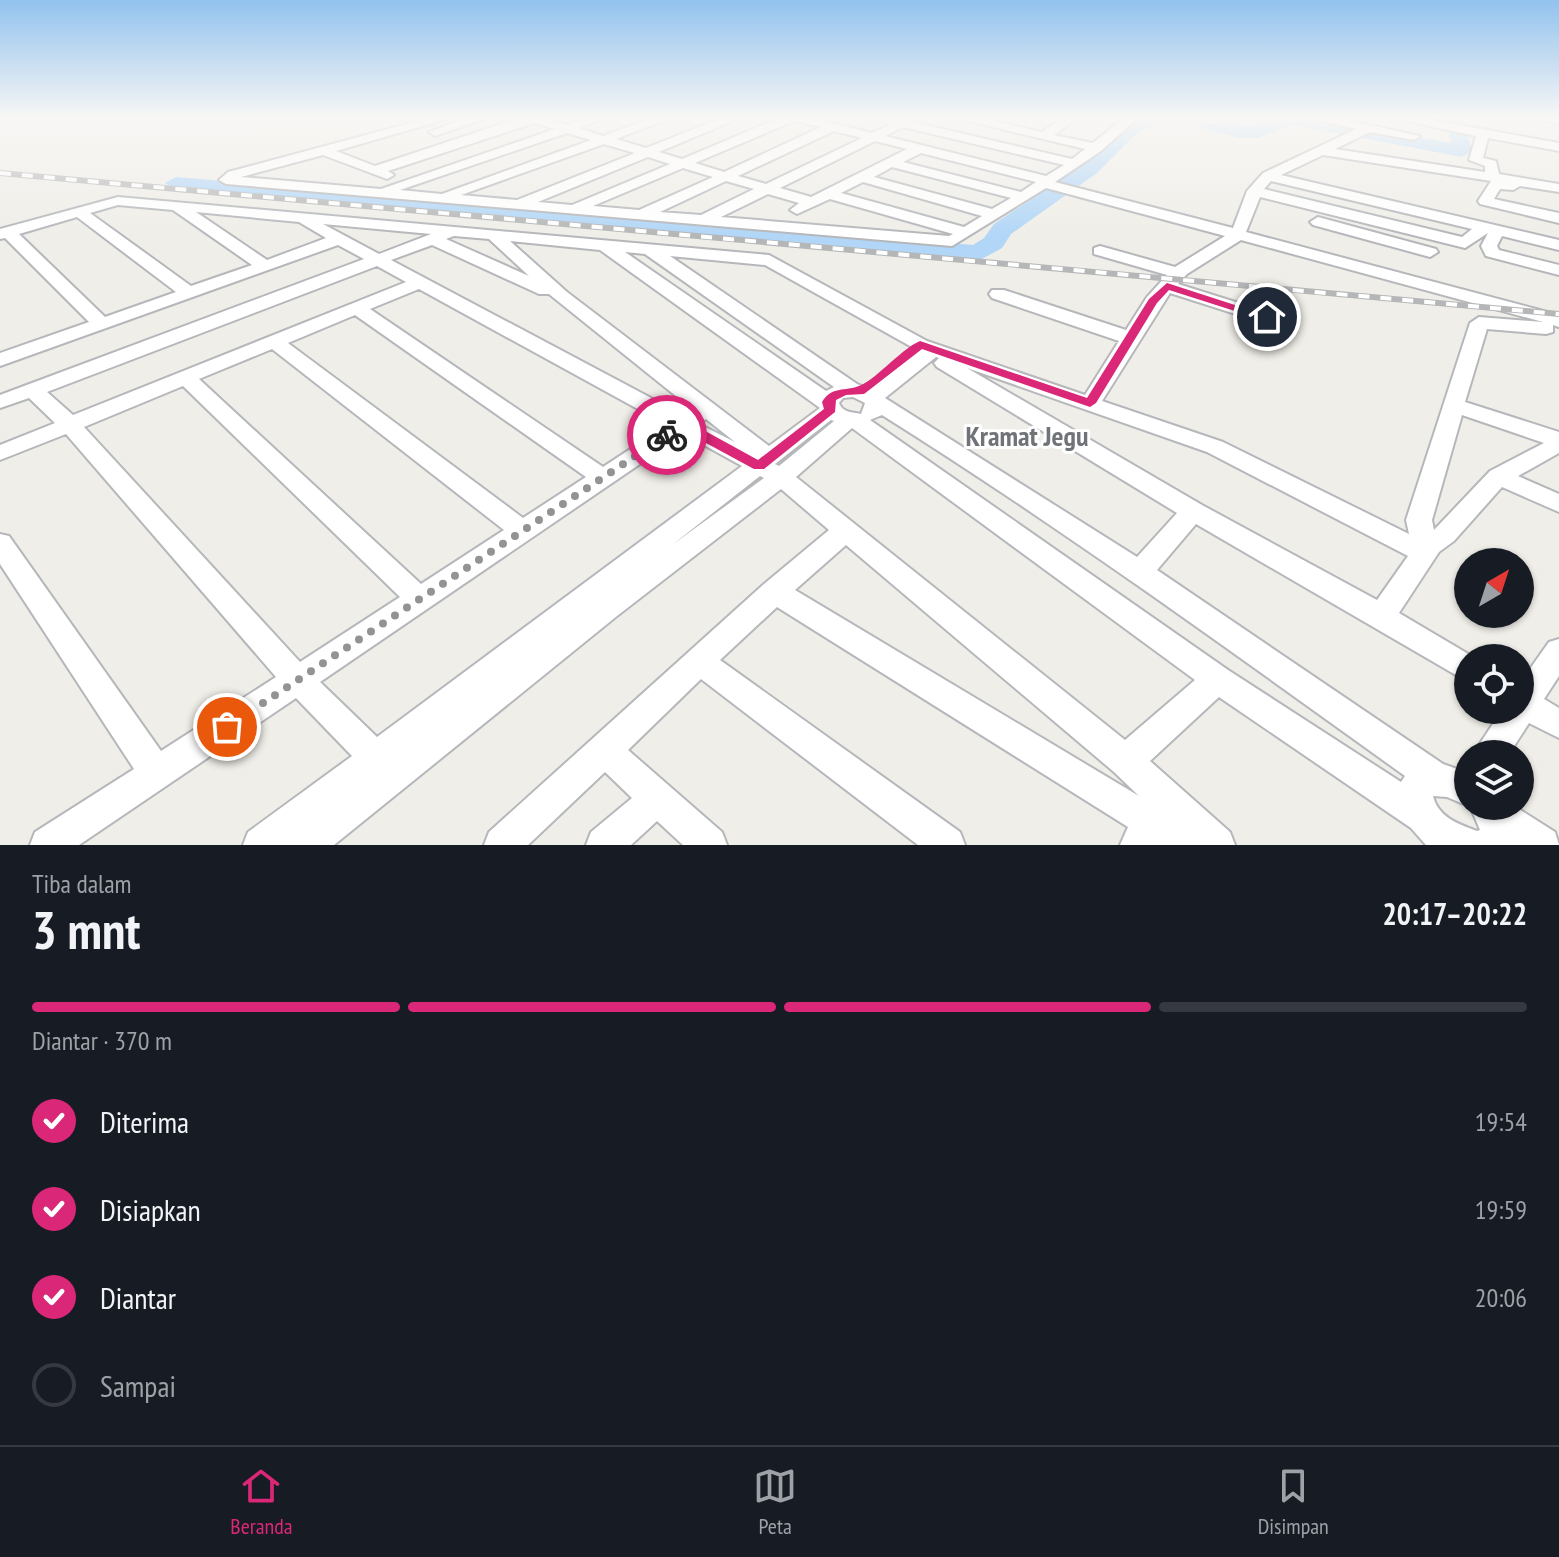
<!DOCTYPE html>
<html lang="id">
<meta charset="utf-8">
<style>
body{margin:0;font-family:"PT Sans Narrow",sans-serif;background:#242831;color:#f1f3f6;height:100vh;display:flex;flex-direction:column;font-size:30px;white-space:nowrap}
*{box-sizing:border-box;margin:0}
p{font-size:26px;color:#9ea1a6}
.icon{flex:none;width:44px;height:44px;fill:none;stroke:currentColor;stroke-width:2;stroke-linecap:round;stroke-linejoin:round}
.map{position:relative;height:845px;overflow:hidden}
.side{display:flex;flex-direction:column;background:#171b24;flex:1}
.side>*{flex:none}
.needle{width:52px;rotate:39deg}
.tools{position:absolute;left:1454px;top:548px;display:grid;gap:16px}
.tools a{display:grid;place-items:center;width:80px;height:80px;border-radius:50%;background:#171b24;box-shadow:0 2px 6px #0004;font-size:40px}
.pin{position:absolute;display:grid;place-items:center;width:68px;height:68px;color:#fff;margin:-34px;border:4px solid #fff;border-radius:50%;box-shadow:0 2px 8px #0007}
.courier{position:absolute;display:grid;place-items:center;width:80px;height:80px;margin:-40px;border:6px solid #db2777;border-radius:50%;background:#fff;color:#222;box-shadow:0 2px 10px #0007}
.headline em{font-style:normal;font-weight:700}
.headline div{display:flex;flex-direction:column-reverse}
.headline{display:flex;align-items:center;justify-content:space-between;height:136px;padding:0 32px}
h1{font-size:52px;font-weight:700;line-height:60px}
.bar{display:grid;grid-template-columns:repeat(4,1fr);gap:12px 8px;align-content:center;height:96px;padding:0 32px}
.bar i{height:10px;border-radius:6px;background:#363941}
.bar .current{background:#db2777}
.bar p{grid-column:span 4}
ol{padding:0 32px;list-style:none}
li{display:flex;align-items:center;gap:24px;height:88px}
li p{margin-inline-start:auto}
li .icon{padding:8px;border-radius:50%;background:#db2777;color:#fff;stroke-width:4}
li:last-child{color:#9ea1a6}
li i{width:44px;height:44px;border:4px solid #363941;border-radius:50%}
.dock{display:flex;justify-content:space-around;align-items:center;height:112px;border-top:2px solid #363941;background:#171b24;font-size:22px;color:#9ea1a6}
.dock a{display:grid;justify-items:center;gap:4px}
.dock .current{color:#db2777}
.map>svg:first-child{display:block}
</style>
<div class="map">
<svg width="1559" height="845" viewBox="0 0 1559 845">
<rect width="100%" height="100%" fill="#f0eee8"/>
<g fill="none" stroke-linecap="round" stroke-linejoin="round">
<!-- river -->
<g fill="#b1d6f7" fill-rule="evenodd">
<path d="M1140,117H1164L1134,136L1097,173L1011,234L1002,248L978,261L176,189L165,183L176,177L973,245L984,238L994,224L1083,165L1120,128Z"/>
<path d="M1179,117H1206L1249,127L1276,117H1309L1451,143L1447,125L1427,117H1463L1472,151L1462,157L1293,125L1258,138H1241L1207,130Z"/>
</g>
<defs>
<g id="minor">
<path d="M433,117H454L336,151L375,166L522,117H546L567,125L588,117H607L579,128L603,136L654,117H673L616,139L646,148L724,117H742L659,152L682,159L782,117H810L872,133L891,124L871,117H920L913,122L1072,159L1085,149L952,117H976L1042,132L1064,117H1079L1054,135L1093,143L1125,117H1139L1101,151L1055,182L1233,228L1247,191L1263,173L1356,129L1305,117H1333L1420,136L1414,140L1370,132L1335,149L1485,172V166L1469,160L1476,136L1388,117H1416L1559,143V151L1488,138L1483,158L1496,161L1499,174L1559,184V192L1520,186L1513,190L1500,189L1494,199L1559,213V223L1480,204L1478,201L1491,181L1323,155L1281,175L1559,240V250L1502,236L1497,246L1499,250L1559,265V275L1486,256L1481,246L1488,233L1465,248L1260,197L1246,232L1559,315V327L1553,325V332L1546,334L1487,329L1465,402L1559,432V453L1518,476L1559,494V512L1502,487L1454,541L1439,552L1399,613L1475,658H1468V682L1196,524L1157,570L1443,764L1468,773V806L1447,797L1433,796C1438,817 1458,824 1477,831L1480,830L1470,806H1514L1555,832L1559,845H1426L1411,828L1219,697L1150,761L1230,832L1235,845H1120L1128,827L777,607L720,660L960,832L965,845H918L701,679L628,750L722,832L727,845H683L657,821L631,845H586L591,832L632,798L605,772L528,845H484L489,832L764,584L829,530L781,489L617,616L334,845H243L248,832L352,756L296,698L79,845H30L35,832L134,769L0,564V534L9,536L161,751L276,677L66,434L0,460V445L55,423L29,398L0,408V395L364,259L338,245L0,366V353L89,322L5,238L0,239V229L118,197L769,255L927,341L1085,395L1119,341L992,298L989,294L992,290H1004L1126,330L1147,297L1167,275L1094,254V248L1100,246L1175,267L1225,236L1046,188L952,246L226,184L219,180L228,172ZM794,121L821,127L724,172L695,163ZM534,123L555,129L381,189L241,177L323,155L387,179L394,175L388,171ZM903,127L1064,165L1046,176L885,136ZM834,131L862,138L766,184L738,176ZM567,133L591,140L442,194L400,190ZM875,141L907,149L811,197L780,188ZM604,144L635,153L517,200L461,195ZM921,153L1036,182L1021,192L903,162ZM648,157L670,164L572,205L538,202ZM892,167L1011,198L992,209L874,177ZM683,168L713,177L639,210L593,206ZM726,181L754,189L701,215L660,212ZM1271,181L1472,229L1462,237L1264,189ZM863,182L982,216L964,227L841,193ZM768,194L799,203L790,210L797,214L830,199L953,234L949,236L721,217ZM118,205L173,210L252,265L191,286L90,213ZM196,212L299,222L326,238L267,260ZM77,217L176,292L105,317L19,234ZM323,224L431,234L379,254ZM454,236L489,239L529,276L446,239ZM1241,240L1543,322L1479,317L1470,323L1406,520L1409,534L1223,442L1102,401L1170,293L1276,327H1290L1292,323L1290,319L1178,284L1187,274ZM510,241L600,250L820,408L769,446L567,292ZM432,245L539,294H549L692,409L683,415L391,260ZM625,252L645,254L834,387L826,391ZM670,256L765,265L919,351L870,389L857,384ZM377,266L406,282L73,415L47,392ZM419,289L667,425L603,467L370,309ZM355,315L586,477L523,518L288,343ZM272,349L504,530L421,584L199,379ZM936,357L939,358L934,363L937,367L1177,513L1137,557L885,398ZM967,368L1207,452L1408,556L1377,600L1202,505ZM183,386L400,597L300,662L84,427ZM853,397L865,403L861,414C852,412 843,413 839,403L843,398ZM882,415C1062,528 1232,652 1405,776L1401,782L1228,670L870,420ZM1462,415L1544,443L1490,471L1434,530L1432,520ZM706,419L735,442L699,424ZM831,420L834,421L779,466L775,464ZM852,428L1195,680L1125,740L796,477ZM684,434L742,466L377,737L320,682ZM760,476L764,478L672,545ZM846,545L1114,772L1139,796L795,590Z"/>
<path d="M469,117H489L435,136L429,132Z"/>
<path d="M1193,117H1229L1213,125Z"/>
<path d="M1539,117H1559V124L1541,119Z"/>
<path d="M1318,217L1436,249L1438,252L1430,257L1313,225L1310,222Z"/>
<path d="M1559,639V676L1544,699L1559,708V738L1529,723L1509,754H1473L1502,710H1520V683L1549,642Z"/>
</g>
</defs>
<!-- minor casing -->
<use href="#minor" stroke="#b5b7bb" stroke-width="4"/>
<!-- minor -->
<use href="#minor" fill="#fff" fill-rule="evenodd"/>
<defs>
<path id="rail" d="M0,173L1559,314"/>
</defs>
<!-- rail casing -->
<use href="#rail" stroke="#b5b6b7" stroke-width="6"/>
<!-- rail -->
<use href="#rail" stroke="#fff" stroke-width="4" stroke-dasharray="11" stroke-linecap="butt"/>
</g>
<!-- sky -->
<linearGradient id="sky" x2="0" y2="1"><stop stop-color="#92c2ee"/><stop offset="0.5" stop-color="#f8f7f5"/><stop offset="1" stop-color="#f8f7f5" stop-opacity="0"/></linearGradient>
<rect width="1559" height="236" fill="url(#sky)"/>
<!-- route -->
<path fill="#db2777" d="M1167,283L1272,317L1263,320L1169,290L1157,303L1096,403L1090,407L922,349L864,394L846,395L836,400L835,412L764,469H754L682,430L667,439L660,435L677,421H687L758,460L824,409L822,402C831,387 842,391 856,387C875,382 899,350 920,341L1087,398L1149,299Z"/>
<g fill="none" stroke-linecap="round" stroke-linejoin="round">
<!-- done -->
<path stroke="#929394" stroke-width="8" stroke-dasharray="0 14.4" d="M227,727L667,435"/>
</g>
<g text-anchor="middle" stroke-width="6" stroke-linejoin="round" paint-order="stroke">
<!-- quarter labels -->
<g font-size="28" font-weight="bold" fill="#707478" stroke="#fff">
<text x="1027" y="446">Kramat Jegu</text>
</g>
</g>
</svg>
<div class="tools">
<a><svg class="needle" viewBox="-14 -14 28 28"><path d="M0-13l5 13h-10z" fill="#e53935"/><path d="M0 13l5-13h-10z" fill="#9ea1a6"/></svg></a>
<a><svg class="icon" aria-label="locate" viewBox="0 0 24 24"><circle cx="12" cy="12" r="6"/><path d="M12 2v4M12 18v4M2 12h4M18 12h4"/></svg></a>
<a><svg class="icon" aria-label="layers" viewBox="0 0 24 24"><path d="M12 4l9 5-9 5-9-5zM3 14l9 5 9-5"/></svg></a>
</div>
<div class="pin" style="left:227px;top:727px;background:#ea580c"><svg class="icon" aria-label="bag" viewBox="0 0 24 24"><path d="M5 8h14l-1 12H6zM9 8a3 3 0 0 1 6 0"/></svg></div>
<div class="pin" style="left:1267px;top:317px;background:#1f2937"><svg class="icon" aria-label="home" viewBox="0 0 24 24"><path d="M3 11l9-7 9 7M6 9v11h12V9"/></svg></div>
<div class="courier" style="left:667px;top:435px"><svg class="icon" aria-label="bike" viewBox="0 0 24 24"><circle cx="6" cy="16" r="4"/><circle cx="18" cy="16" r="4"/><path d="M6 16l4-8h5l3 8M10 8l3 8H6M13 5h3"/></svg></div>
</div>
<section class="side">
<div class="headline"><div><h1>3 mnt</h1><p>Tiba dalam</p></div><em>20:17–20:22</em></div>
<div class="bar"><i class="current"></i><i class="current"></i><i class="current"></i><i></i><p>Diantar · 370 m</p></div>
<ol>
<li><svg class="icon" aria-label="check" viewBox="0 0 24 24"><path d="M5 12l5 5 9-10"/></svg>Diterima<p>19:54</p></li>
<li><svg class="icon" aria-label="check" viewBox="0 0 24 24"><path d="M5 12l5 5 9-10"/></svg>Disiapkan<p>19:59</p></li>
<li><svg class="icon" aria-label="check" viewBox="0 0 24 24"><path d="M5 12l5 5 9-10"/></svg>Diantar<p>20:06</p></li>
<li><i></i>Sampai</li>
</ol>
</section>
<nav class="dock">
<a class="current"><svg class="icon" aria-label="home" viewBox="0 0 24 24"><path d="M3 11l9-7 9 7M6 9v11h12V9"/></svg>Beranda</a>
<a><svg class="icon" aria-label="map" viewBox="0 0 24 24"><path d="M3 6l6-2 6 2 6-2v14l-6 2-6-2-6 2zM9 4v14M15 6v14"/></svg>Peta</a>
<a><svg class="icon" aria-label="saved" viewBox="0 0 24 24"><path d="M7 4h10v16l-5-4-5 4z"/></svg>Disimpan</a>
</nav>
